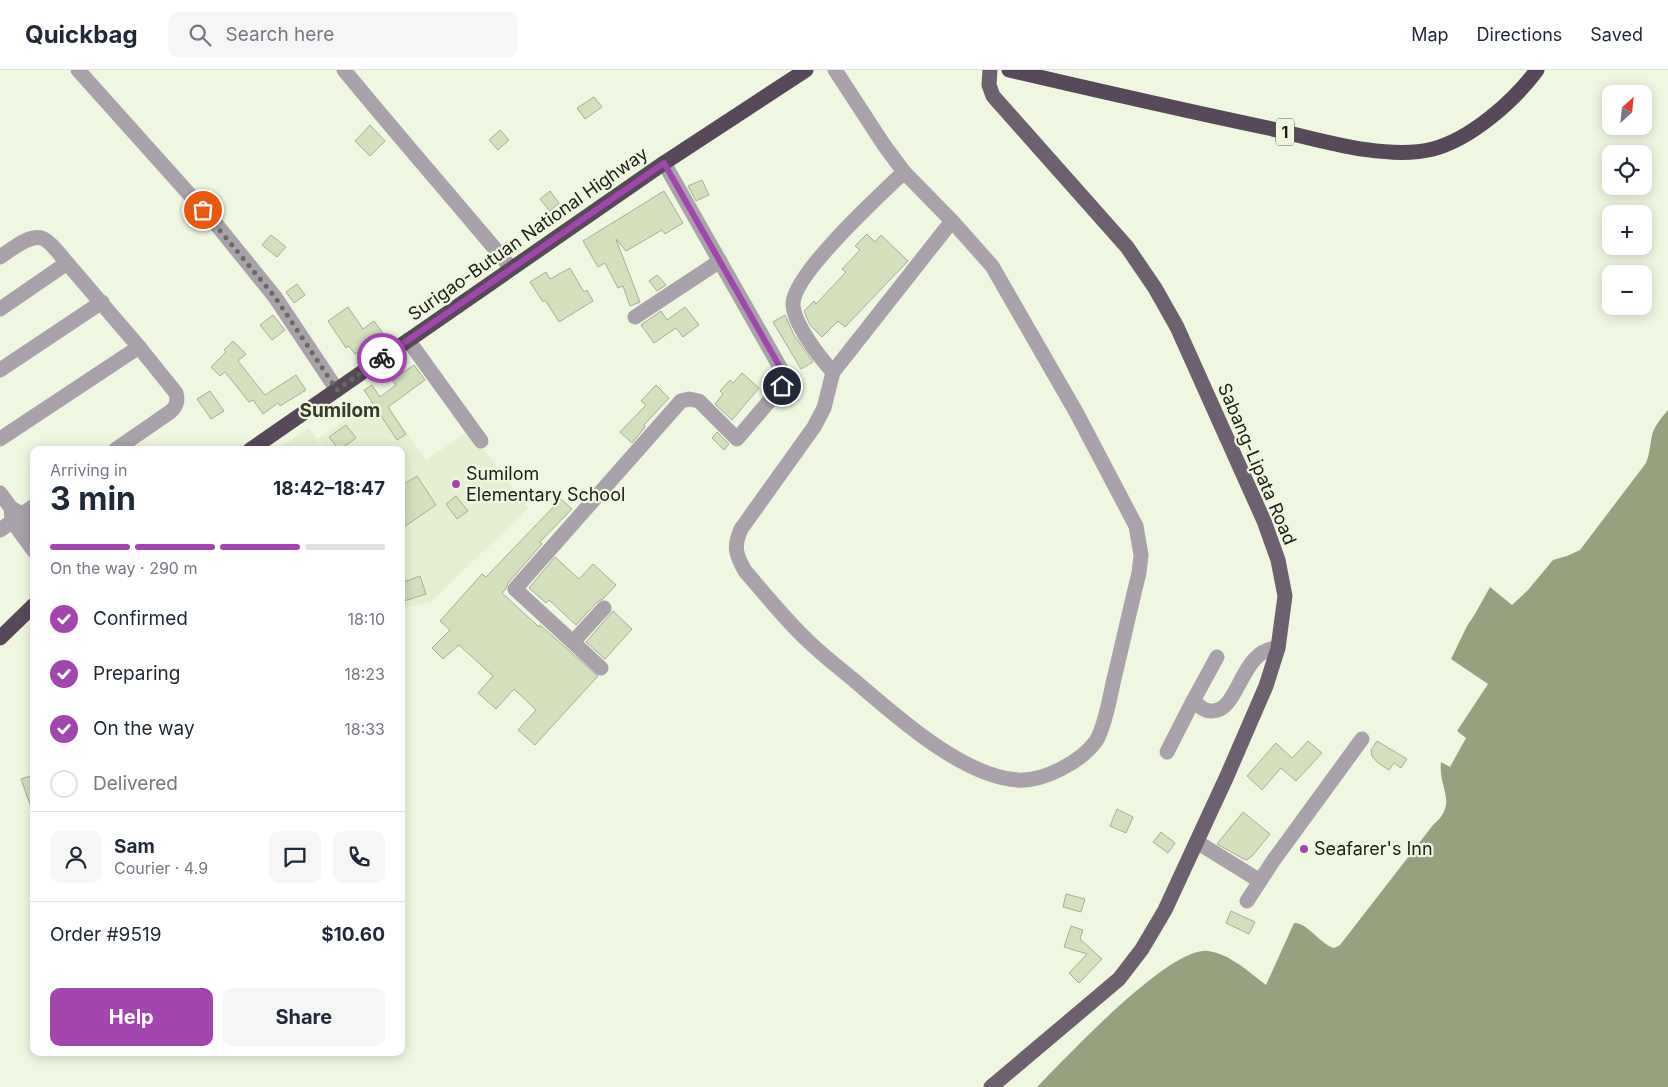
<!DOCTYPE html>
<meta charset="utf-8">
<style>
body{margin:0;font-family:Inter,sans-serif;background:#f6f6f7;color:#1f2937;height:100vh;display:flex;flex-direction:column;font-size:19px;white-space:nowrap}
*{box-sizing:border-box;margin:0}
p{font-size:16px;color:#747a83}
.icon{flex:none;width:28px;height:28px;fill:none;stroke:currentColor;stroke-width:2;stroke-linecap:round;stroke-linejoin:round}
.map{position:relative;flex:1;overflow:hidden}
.sheet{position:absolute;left:30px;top:376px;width:375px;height:610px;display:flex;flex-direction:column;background:#fff;border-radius:10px;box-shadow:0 2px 12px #0003}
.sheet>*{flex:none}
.needle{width:32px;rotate:27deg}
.buttons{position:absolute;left:1602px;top:15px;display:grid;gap:10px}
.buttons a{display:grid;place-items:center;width:50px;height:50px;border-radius:10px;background:#fff;box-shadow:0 2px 12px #0003;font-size:25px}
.pin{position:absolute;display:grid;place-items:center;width:42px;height:42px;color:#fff;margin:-21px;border:2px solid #fff;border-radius:50%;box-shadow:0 1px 5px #0007}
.courier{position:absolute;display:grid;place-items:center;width:50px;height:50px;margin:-25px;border:4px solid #a245af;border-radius:50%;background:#fff;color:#222;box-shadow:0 1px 6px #0007}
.headline em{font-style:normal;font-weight:700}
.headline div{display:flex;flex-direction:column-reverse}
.headline{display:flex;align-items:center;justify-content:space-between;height:85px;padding:0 20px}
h1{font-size:32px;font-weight:700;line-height:38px}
.bar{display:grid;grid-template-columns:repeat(4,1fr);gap:8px 5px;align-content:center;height:60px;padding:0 20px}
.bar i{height:6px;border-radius:4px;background:#e0e1e3}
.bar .selected{background:#a245af}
.bar p{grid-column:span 4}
.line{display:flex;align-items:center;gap:12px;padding:0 20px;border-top:1px solid #e0e1e3}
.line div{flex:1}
.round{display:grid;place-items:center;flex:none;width:52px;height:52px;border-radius:10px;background:#f6f6f7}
ol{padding:0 20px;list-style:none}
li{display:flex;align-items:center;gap:15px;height:55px}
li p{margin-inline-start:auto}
li .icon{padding:5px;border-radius:50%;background:#a245af;color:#fff;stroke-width:4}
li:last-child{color:#747a83}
li i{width:28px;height:28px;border:2px solid #e0e1e3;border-radius:50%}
.action{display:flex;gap:10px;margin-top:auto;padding:10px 20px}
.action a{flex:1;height:58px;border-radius:10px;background:#a245af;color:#fff;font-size:20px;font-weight:700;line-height:58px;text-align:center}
.action a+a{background:#f6f6f7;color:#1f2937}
header{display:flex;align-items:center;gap:30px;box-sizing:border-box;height:70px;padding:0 25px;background:#fff;border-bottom:1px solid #e0e1e3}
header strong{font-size:24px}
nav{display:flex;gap:28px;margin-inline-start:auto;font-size:18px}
.search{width:350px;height:45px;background:#f6f6f7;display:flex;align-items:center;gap:12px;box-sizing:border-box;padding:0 18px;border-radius:10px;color:#747a83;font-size:19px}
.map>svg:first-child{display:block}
</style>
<header>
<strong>Quickbag</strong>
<div class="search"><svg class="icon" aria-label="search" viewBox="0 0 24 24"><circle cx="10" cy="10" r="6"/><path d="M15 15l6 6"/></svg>Search here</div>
<nav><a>Map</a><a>Directions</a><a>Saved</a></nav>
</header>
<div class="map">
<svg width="1668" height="1017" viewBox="0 0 1668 1017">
<rect width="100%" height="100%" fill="#f0f7e0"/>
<!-- built -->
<g fill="#e6f0d1">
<path d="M380,325L426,390L470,360L528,438L431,532L401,539V380H326L318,369Z"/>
<path d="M309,358L324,380H277Z"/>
</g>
<!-- water -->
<path fill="#97a180" d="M1668,340V1017H1037C1065,989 1169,876 1208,881C1230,884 1249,902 1266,915L1294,853C1307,852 1320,874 1334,878L1340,875L1433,755C1459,733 1438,719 1441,692L1450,697L1466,668L1457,661L1488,614L1451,589L1467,556L1475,544L1490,517L1512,535L1528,520L1553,490L1567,486L1580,480L1646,393C1650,383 1650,374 1652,365C1655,355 1662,347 1668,340Z"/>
<!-- building -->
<g fill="#d4dfbc" stroke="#a7ae98">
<path d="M594,27L602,37L585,49L577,38Z"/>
<path d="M370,55L385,71L370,86L355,71Z"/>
<path d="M500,60L509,70L498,80L489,70Z"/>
<path d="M702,110L709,125L696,131L688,116Z"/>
<path d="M550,121L559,133L550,141L540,129Z"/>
<path d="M664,121L683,153L665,164L662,160L626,181L616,169L640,232L630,236L623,216L618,218L605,193L598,197L583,171Z"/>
<path d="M867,164L875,172L881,165L908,191L845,257L838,251L822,267L810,255L804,241L814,231L816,234L846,202L842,199L860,180L855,176Z"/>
<path d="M271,165L286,177L277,187L262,175Z"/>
<path d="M570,198L584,222L587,220L593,231L559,252L545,230L543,232L530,212L546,202L550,209Z"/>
<path d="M657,205L666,215L657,221L649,211Z"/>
<path d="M297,214L305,225L294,233L286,222Z"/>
<path d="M348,237L363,259L374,251L384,265L355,284L349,276L346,278L328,251Z"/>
<path d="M685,237L699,255L683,267L676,258L654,273L641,255L661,241L667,250Z"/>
<path d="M273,245L285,260L272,270L260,255Z"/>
<path d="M785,245L794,265L813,292L801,299L773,252Z"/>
<path d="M233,271L246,284L238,291L265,325L296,305L306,320L280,336L278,333L263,344L253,330L249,332L225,302L220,306L211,297L226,282L224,280Z"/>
<path d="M414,295L425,310L388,337L406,364L397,370L364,320L372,315L380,327L396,315L392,310Z"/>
<path d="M742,303L759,318L732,350L715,334L723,324L720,321L730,310L733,313Z"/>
<path d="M656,315L669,328L644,355L645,357L632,373L620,362L646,335L641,331Z"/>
<path d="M210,321L224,341L211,349L197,329Z"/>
<path d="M346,355L356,368L339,380L329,367Z"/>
<path d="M717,362L729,374L724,380L712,368Z"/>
<path d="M417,406L436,435L401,459V416Z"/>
<path d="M456,426L468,441L457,449L446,434Z"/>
<path d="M561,429L572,439L540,472L542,474L508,513L506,519L502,523L539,557L540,555L598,606L535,675L518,660L536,640L514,619L496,639L478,623L493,606L459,575L443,589L432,578L450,560L440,551L482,504L486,507Z"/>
<path d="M555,487L579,509L593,494L616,515L603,529L597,532L576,555L549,530L546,533L529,518Z"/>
<path d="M420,506L426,524L401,532V513Z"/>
<path d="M613,541L632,559L605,589L586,572Z"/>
<path d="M1308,671L1322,683L1296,711L1281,698L1262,720L1247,706L1276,673L1292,688Z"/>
<path d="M1377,671L1407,689L1401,698L1394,693L1389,700L1378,693L1372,686L1371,680Z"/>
<path d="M34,705V740H32L21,709Z"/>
<path d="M1117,739L1133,747L1126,763L1110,756Z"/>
<path d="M1243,742L1270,764L1253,785L1247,790L1242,788L1217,774Z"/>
<path d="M1161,762L1175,773L1168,783L1153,772Z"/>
<path d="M1066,824L1085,829L1081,842L1063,837Z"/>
<path d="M1231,841L1255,852L1249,864L1226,853Z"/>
<path d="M1071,856L1083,860L1080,869L1102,889L1079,913L1069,903L1087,884L1064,877Z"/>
</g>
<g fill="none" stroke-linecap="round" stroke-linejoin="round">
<!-- minor -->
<g stroke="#aaa2ab" stroke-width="15">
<path d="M78,0L216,154L275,227L337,320"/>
<path d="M344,0C399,67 456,132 511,198"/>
<path d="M835,0L884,75L904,102L952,151L992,196L1076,342L1136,456L1141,485L1139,503C1130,539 1122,576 1113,613C1110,628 1104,659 1096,671C1081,692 1043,712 1017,710C962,706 896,646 855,611C838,597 821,584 806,569C784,548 765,524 745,501C736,485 733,477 741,459L814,357L824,338L833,302L952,151"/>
<path d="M0,187C11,180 31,162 44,169C53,174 60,185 67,193"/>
<path d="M0,239L67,193L139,277L176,323C178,331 177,336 170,342L115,380"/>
<path d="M635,247L720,191"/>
<path d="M408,270L481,371"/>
<path d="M0,300L102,232"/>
<path d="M833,302C820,288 793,253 793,234C793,204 880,125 904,102"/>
<path d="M0,369L139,277"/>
<path d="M0,423L11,438L22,444L34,460"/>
<path d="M11,438L12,451L34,481"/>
<path d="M0,460L34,436"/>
<path d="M573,572L604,538"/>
<path d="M1217,587L1193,631C1198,635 1204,641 1210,641C1240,644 1239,579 1278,578"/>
<path d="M601,598L515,519L681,331L689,329L699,331L737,369L782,316L785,306L664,93"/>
<path d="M1167,682L1193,631"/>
<path d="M1197,772L1260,811"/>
<path d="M1247,831L1273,791L1362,669"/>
</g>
<!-- major -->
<path stroke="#6d606f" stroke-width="15" d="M990,0L989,15L993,26L1127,177L1155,218L1177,257L1264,451L1278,490L1285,526L1278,578L1266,616L1227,706L1165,840L1142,879L1119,909L991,1017"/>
<!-- highway -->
<g stroke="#574959" stroke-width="15">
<path d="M1009,0C1095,20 1182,40 1268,58C1317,69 1385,91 1433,79C1471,69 1514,31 1537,0"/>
<path d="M250,380L664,93L806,0"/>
<path d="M0,568L34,535"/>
</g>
</g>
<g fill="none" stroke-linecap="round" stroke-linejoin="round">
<!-- done -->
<path stroke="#676b5d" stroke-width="5" stroke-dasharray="0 9" d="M203,140L275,227L337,320L382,288"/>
<!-- route -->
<path stroke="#a245af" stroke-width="6" d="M382,288L664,93L785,306L782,316"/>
</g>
<!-- markers -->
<g fill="#a245af" stroke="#f0f7e0" stroke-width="2">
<circle cx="456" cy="414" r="5"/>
<circle cx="1304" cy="779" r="5"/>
</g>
<g text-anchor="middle" stroke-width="4.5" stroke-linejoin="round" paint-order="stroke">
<!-- shield labels -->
<rect fill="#f0f7e0" stroke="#5c6053" stroke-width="1" x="1276" y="48.5" width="18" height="27" rx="4"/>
<g font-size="16" font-weight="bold" fill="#1d1f17">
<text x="1285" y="68">1</text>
</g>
<!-- street labels -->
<g font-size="18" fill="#1d1f17" stroke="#f0f7e0">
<text transform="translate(528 164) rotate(-35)" y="6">Surigao-Butuan National Highway</text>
<text transform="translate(1257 394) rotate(67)" y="6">Sabang-Lipata Road</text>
</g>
<!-- poi labels -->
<g font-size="18" fill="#1d1f17" stroke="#f0f7e0" text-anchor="start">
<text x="466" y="410">Sumilom<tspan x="466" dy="21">Elementary School</tspan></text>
<text x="1314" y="785">Seafarer's Inn</text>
</g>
<!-- neighbourhood labels -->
<g font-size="19" font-weight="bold" fill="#363c29" stroke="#f0f7e0">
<text x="340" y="347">Sumilom</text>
</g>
</g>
</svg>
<div class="buttons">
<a><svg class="needle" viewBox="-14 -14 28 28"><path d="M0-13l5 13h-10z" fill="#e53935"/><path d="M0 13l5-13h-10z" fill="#747a83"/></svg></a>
<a><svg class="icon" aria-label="locate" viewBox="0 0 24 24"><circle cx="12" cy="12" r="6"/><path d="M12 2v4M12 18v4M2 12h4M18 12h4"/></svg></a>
<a>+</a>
<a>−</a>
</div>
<div class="pin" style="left:203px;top:140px;background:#ea580c"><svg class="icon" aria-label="bag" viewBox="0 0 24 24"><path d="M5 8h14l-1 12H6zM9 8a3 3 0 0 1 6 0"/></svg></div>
<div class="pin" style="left:782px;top:316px;background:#1f2937"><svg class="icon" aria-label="home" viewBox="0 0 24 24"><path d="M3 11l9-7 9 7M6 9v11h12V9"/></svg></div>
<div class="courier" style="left:382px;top:288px"><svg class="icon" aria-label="bike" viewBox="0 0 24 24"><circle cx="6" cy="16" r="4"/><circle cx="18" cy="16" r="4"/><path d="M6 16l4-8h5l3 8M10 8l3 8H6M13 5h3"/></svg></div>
<section class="sheet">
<div class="headline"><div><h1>3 min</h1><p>Arriving in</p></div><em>18:42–18:47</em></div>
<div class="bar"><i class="selected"></i><i class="selected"></i><i class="selected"></i><i></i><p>On the way · 290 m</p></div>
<ol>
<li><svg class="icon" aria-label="check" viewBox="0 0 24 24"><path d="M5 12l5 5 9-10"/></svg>Confirmed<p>18:10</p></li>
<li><svg class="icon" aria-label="check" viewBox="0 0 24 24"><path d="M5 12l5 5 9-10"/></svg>Preparing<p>18:23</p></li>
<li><svg class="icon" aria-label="check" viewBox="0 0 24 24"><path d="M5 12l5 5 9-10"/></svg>On the way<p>18:33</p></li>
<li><i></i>Delivered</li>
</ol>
<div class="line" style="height:90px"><a class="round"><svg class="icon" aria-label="person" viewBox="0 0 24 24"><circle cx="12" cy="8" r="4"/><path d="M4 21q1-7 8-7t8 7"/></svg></a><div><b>Sam</b><p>Courier · 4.9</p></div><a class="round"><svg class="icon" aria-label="chat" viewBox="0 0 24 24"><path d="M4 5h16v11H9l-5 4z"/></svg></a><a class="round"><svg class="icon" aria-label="phone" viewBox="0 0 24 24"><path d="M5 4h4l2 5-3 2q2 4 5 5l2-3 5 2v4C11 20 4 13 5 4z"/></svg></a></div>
<div class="line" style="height:65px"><div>Order #9519</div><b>$10.60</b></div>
<div class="action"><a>Help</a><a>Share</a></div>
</section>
</div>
